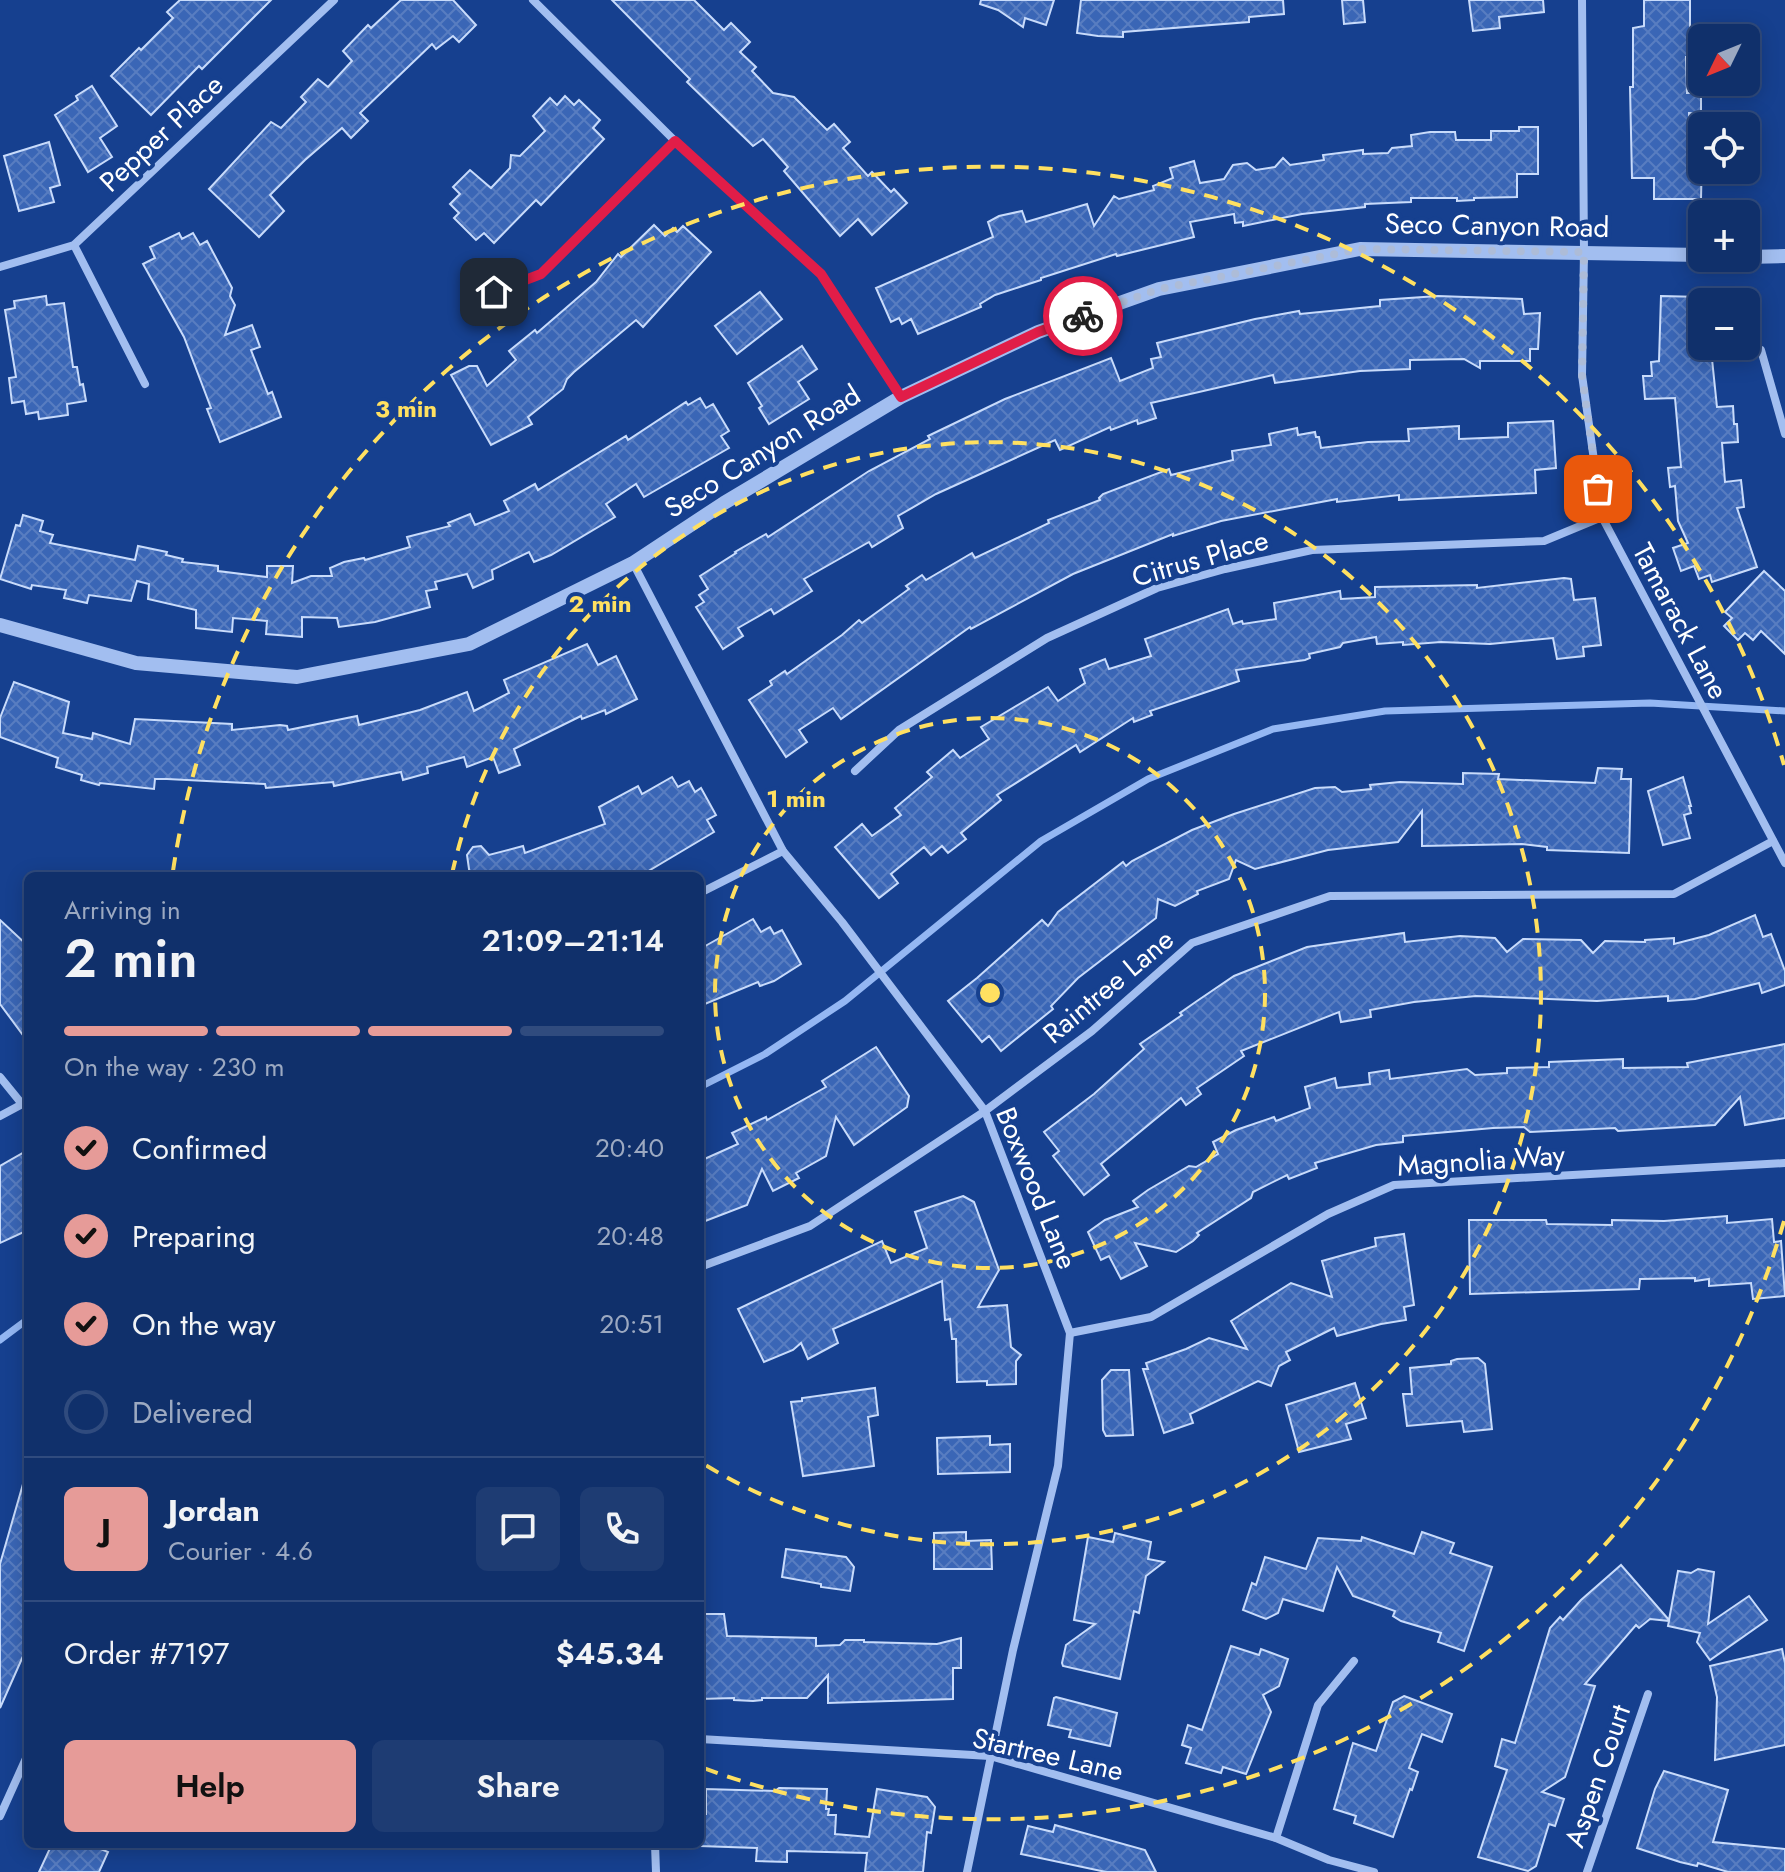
<!DOCTYPE html>
<meta charset="utf-8">
<style>
body{margin:0;font-family:Jost,sans-serif;background:#1e3c73;color:#f1f3f6;height:100vh;display:flex;flex-direction:column;font-size:30px;white-space:nowrap}
*{box-sizing:border-box;margin:0}
p{font-size:26px;color:#9ca9c1}
.icon{flex:none;width:44px;height:44px;fill:none;stroke:currentColor;stroke-width:2;stroke-linecap:round;stroke-linejoin:round}
.map{position:relative;flex:1;overflow:hidden}
.sheet{position:absolute;left:24px;top:872px;width:680px;height:976px;display:flex;flex-direction:column;background:#10306b;border-radius:12px;box-shadow:0 4px 20px #0003,0 0 0 2px #304b7e}
.sheet>*{flex:none}
.needle{width:52px;rotate:227deg}
.controls{position:absolute;left:1688px;top:24px;display:grid;gap:16px}
.controls a{display:grid;place-items:center;width:72px;height:72px;border-radius:12px;background:#10306b;box-shadow:0 4px 20px #0003,0 0 0 2px #304b7e;font-size:40px}
.pin{position:absolute;display:grid;place-items:center;width:68px;height:68px;color:#fff;margin:-34px;border-radius:16px;box-shadow:0 4px 12px #0006}
.courier{position:absolute;display:grid;place-items:center;width:80px;height:80px;margin:-40px;border:6px solid #e11d48;border-radius:50%;background:#fff;color:#222;box-shadow:0 2px 10px #0007}
.head em{font-style:normal;font-weight:600}
.head div{display:flex;flex-direction:column-reverse}
.head{display:flex;align-items:center;justify-content:space-between;height:136px;padding:0 40px}
h1{font-size:52px;font-weight:600;line-height:60px}
.bar{display:grid;grid-template-columns:repeat(4,1fr);gap:12px 8px;align-content:center;height:96px;padding:0 40px}
.bar i{height:10px;border-radius:6px;background:#304b7e}
.bar .current{background:#e69b98}
.bar p{grid-column:span 4}
.line{display:flex;align-items:center;gap:20px;padding:0 40px;border-top:2px solid #304b7e}
.line div{flex:1}
.round{display:grid;place-items:center;flex:none;width:84px;height:84px;border-radius:12px;background:#1e3c73}
ol{padding:0 40px;list-style:none}
li{display:flex;align-items:center;gap:24px;height:88px}
li p{margin-inline-start:auto}
li .icon{padding:8px;border-radius:50%;background:#e69b98;color:#111;stroke-width:4}
li:last-child{color:#9ca9c1}
li i{width:44px;height:44px;border:4px solid #304b7e;border-radius:50%}
.primary-button{display:flex;gap:16px;margin-top:auto;padding:16px 40px}
.primary-button a{flex:1;height:92px;border-radius:12px;background:#e69b98;color:#111;font-size:32px;font-weight:600;line-height:92px;text-align:center}
.primary-button a+a{background:#1e3c73;color:#f1f3f6}
.map>svg:first-child{display:block}
</style>
<div class="map">
<svg width="1785" height="1872" viewBox="0 0 1785 1872">
<defs>
<pattern id="building-cross-hatch" width="8" height="8" patternUnits="userSpaceOnUse" patternTransform="scale(2)"><rect width="8" height="8" fill="#3a66b6"/><path d="M0 0l8 8M0 8l8-8" fill="none" stroke="#587dc1"/></pattern>
</defs>
<rect width="100%" height="100%" fill="#16408f"/>
<g fill="none" stroke-linecap="round" stroke-linejoin="round">
<!-- stream -->
<g stroke="#94b7f3" stroke-width="7">
<path d="M700,1087L765,1054L845,1001L1041,841L1148,779L1273,729L1385,711L1650,703L1785,711"/>
<path d="M0,1340L28,1319"/>
</g>
</g>
<!-- building -->
<g fill="url(#building-cross-hatch)" stroke="#c8dbfb" stroke-width="2">
<path d="M180,0H271L202,69L199,66L151,115L111,76L139,48L141,50L173,18L167,12Z"/>
<path d="M401,0H453L476,25L459,42L453,36L436,49L432,44L360,113L368,121L351,138L342,128L305,160L270,195L284,211L259,237L209,189L271,122L281,128L306,102L301,97L318,79L328,87L352,61L343,51L368,25L371,28Z"/>
<path d="M612,0H694L724,30L731,23L750,42L740,52L756,67L752,71L773,93L794,97L827,130L834,124L850,142L843,148L868,176L872,172L891,192L894,189L907,203L872,235L858,219L840,236L784,171L788,167L763,139L753,146L687,82L690,79Z"/>
<path d="M981,0H1054L1046,25L1025,18L1023,27L998,10L980,4Z"/>
<path d="M1081,0H1283L1284,14L1249,17V22L1123,32V37L1098,36L1077,33Z"/>
<path d="M1342,0H1363L1365,22L1344,24Z"/>
<path d="M1469,0H1543L1544,12L1499,17L1500,28L1473,31Z"/>
<path d="M1644,0H1690V30H1702V57H1686L1687,93H1701V113H1689V153L1702,154L1701,199H1654V178H1632L1630,87H1633V28L1644,26Z"/>
<path d="M92,86L117,126L100,138L112,157L88,172L55,115L78,100L76,96Z"/>
<path d="M565,96L574,105L579,100L600,120L593,128L604,139L541,205L536,200L494,243L484,233L476,240L454,218L459,213L450,204L460,194L453,187L470,170L491,188L510,168L511,155L520,156L545,131L533,116L550,98L557,105Z"/>
<path d="M1519,127H1538V174H1517V197L1474,198V200L1457,201V198H1411V202L1365,204V207L1302,214L1243,226V222L1235,223L1234,214L1190,222L1194,237L1117,256L1116,254L1041,278V280L995,295L980,304L981,307L918,334L911,319L902,324L899,318L891,322L876,288L993,237L988,222L999,216L1022,211L1026,222L1087,204L1094,226L1114,196L1119,199L1154,190L1153,186L1173,178L1170,168L1194,161L1200,183L1224,179L1233,165L1247,163L1256,170L1275,167L1283,158L1290,165L1324,160L1323,155L1363,150V154L1388,153L1392,148L1412,146L1411,135L1430,132H1455L1456,140H1491V131H1519Z"/>
<path d="M49,142L60,185L50,188L54,202L19,211L4,156Z"/>
<path d="M654,225L665,236L673,228L677,232L683,226L711,252L643,327L636,320L574,372L567,379L563,389L528,417L532,424L491,445L451,375L469,366H477L487,386L516,360L509,351L535,330L537,333L596,282L618,254L621,257Z"/>
<path d="M179,233L182,239L193,233L200,245L207,241L232,288L230,296L235,305L225,335L252,325L260,347L251,350L268,394L272,392L281,417L220,442L207,409L211,408L184,337L143,264L155,258L150,247Z"/>
<path d="M760,292L782,319L737,354L715,326Z"/>
<path d="M46,296L47,305L64,303L73,367H77L80,385L83,384L86,401L67,404L68,415L39,419L38,412L26,414L24,401L12,403L9,378L16,377L5,310L15,308L14,301Z"/>
<path d="M1438,296L1522,299L1524,314L1540,313L1538,349H1530V361H1480V368L1464,359L1410,360V369L1360,371L1275,383L1273,375L1151,403L1156,418L1138,424L1137,420L1111,430L1110,427L1060,450L1055,440L936,494L898,516L903,528L872,547L869,542L804,579L812,591L774,614L771,609L738,628L743,636L723,649L696,607L704,602L699,595L708,589L700,576L736,553L735,552L766,534L768,537L869,471L930,439L928,436L1005,399L1111,358L1120,381L1153,368L1151,359L1161,357L1157,343L1255,319L1299,311L1300,314L1380,306V300Z"/>
<path d="M1661,296L1702,297V360L1712,359L1717,407L1733,406L1734,424H1737L1738,442L1722,443L1725,482L1741,480L1744,507L1737,508L1757,567L1712,582L1710,575L1699,579L1694,566L1681,571L1673,548L1688,543L1678,521L1675,486L1670,487L1668,468L1681,467L1675,398L1645,399L1643,376H1652L1651,362L1659,361Z"/>
<path d="M802,346L817,369L798,382L809,399L769,424L759,408L762,406L748,383Z"/>
<path d="M700,398L706,408L713,404L729,431L721,436L729,448L644,497L636,484L606,504L615,517L551,555L534,562L529,552L492,570L493,579L473,588L467,574L435,582L437,589L426,591L430,607L375,622L339,627L337,618L302,617V637L266,634L267,621L233,618L232,632L196,628V610L148,599L149,584L137,581L131,601L89,595L87,603L64,598L66,590L32,585L31,589L0,579L16,525L20,526L23,515L43,521L40,531L53,535L50,543L135,560L138,546L167,552L166,555L183,559L182,562L218,566V571L267,577V566H293L292,583L311,576H332L330,568L344,562L364,558L365,560L410,547L407,537L450,526L448,523L470,514L475,525L509,511L504,501L535,484L538,490L626,436L628,440L686,402L688,405Z"/>
<path d="M1553,421L1556,468L1535,470L1536,493L1399,500V495L1337,502V499L1221,521L1173,536V534L1073,574L971,629L970,627L841,719L833,708L799,730L807,742L786,757L749,700L772,685L770,681L785,671L787,674L842,635L859,620L862,623L909,589L906,586L922,575L926,580L972,553L975,558L1049,523L1048,520L1100,500L1099,498L1103,494L1169,469L1171,475L1233,460L1232,451L1271,445L1269,434L1297,428L1298,435L1315,432L1316,437H1319L1321,448L1368,442L1409,441L1408,429L1459,426V439L1508,437V423Z"/>
<path d="M1764,571L1785,591V654L1761,631L1753,640L1745,633L1738,640L1724,626L1732,618L1725,612Z"/>
<path d="M1564,578L1571,579L1574,600L1595,598L1601,645L1583,647L1584,656L1557,659L1553,638L1490,644L1441,642L1403,645V642L1377,644L1376,637L1343,643L1340,647L1309,654L1310,658L1305,660L1236,670L1239,681L1150,711L1152,715L1134,722L1133,718L1080,752L1076,745L997,795L1001,800L961,833L966,839L948,853L942,846L931,855L924,847L891,874L898,883L879,898L835,847L862,824L872,836L901,815L895,808L932,777L927,772L953,750L960,758L989,739L981,727L1048,687L1058,701L1085,683L1080,669L1105,659L1109,669L1151,656L1145,639L1228,609L1233,624L1242,621L1243,624L1276,619L1274,603L1340,591L1341,599L1375,597V587L1477,585V588Z"/>
<path d="M587,644L598,665L616,656L637,699L606,714L605,710L582,719L581,716L514,749L520,765L499,773L493,757L467,767L464,757L427,767L428,773L403,780L401,772L334,786L333,782L266,788L265,784L167,779H155L154,789L100,783L99,785L81,780L82,775L56,767L58,758L0,737V718L14,682L69,702L63,733L92,739L93,733L130,744L135,719L232,724V730L280,725L287,726L288,730L357,716L359,725L420,710L467,692L474,711L509,693L504,680Z"/>
<path d="M1598,768L1622,769L1621,779H1631L1629,853L1547,850V847L1522,844L1422,846V811L1398,842L1328,850L1255,869L1236,860L1229,879L1197,891L1198,894L1175,906L1158,899L1156,918L1078,978L1051,1006L1053,1009L1001,1051L989,1036L982,1042L948,1001L977,978L1042,920L1048,926L1058,912L1123,862L1126,866L1132,861L1192,830L1234,814L1315,788L1335,787L1342,792L1371,789L1370,785L1400,782L1463,784V773L1499,774L1498,779L1595,783Z"/>
<path d="M672,777L678,787L689,781L695,792L701,788L716,815L707,820L714,832L640,876H470L467,855L473,847L481,846L489,855L523,846L525,853L605,824L599,807L638,786L642,794Z"/>
<path d="M1683,777L1691,806H1689L1691,813L1684,815L1690,838L1663,845L1648,791Z"/>
<path d="M1755,915L1763,937L1771,934L1785,971V985L1762,993L1759,983L1695,999L1668,1001V996L1597,1001L1476,996L1414,1002L1370,1010L1371,1017L1341,1022L1339,1012L1241,1051L1244,1056L1197,1088L1201,1094L1186,1105L1181,1098L1101,1164L1109,1175L1084,1195L1053,1156L1059,1151L1044,1132L1094,1094L1144,1049L1140,1044L1182,1015L1180,1013L1197,1001L1234,976L1307,947L1404,933L1405,942L1460,936L1495,938L1507,952L1523,939L1581,940L1593,953L1605,941L1645,942V940L1674,938V944L1709,935Z"/>
<path d="M753,919L761,932L770,927L774,934L782,930L801,964L774,981L760,986L758,982L700,1006V949Z"/>
<path d="M0,920L28,946V1042L0,1004Z"/>
<path d="M1785,1044V1118L1745,1125L1740,1097L1715,1125L1618,1131L1615,1128L1530,1132L1524,1127L1493,1128L1403,1136V1142L1376,1145L1315,1163L1317,1168L1289,1179L1287,1175L1253,1192L1251,1198L1197,1233L1199,1235L1193,1241L1176,1252L1135,1243L1147,1266L1121,1279L1109,1256L1101,1260L1088,1232L1105,1220L1138,1207L1133,1201L1148,1190L1189,1166L1196,1167L1218,1154L1213,1142L1236,1130L1274,1117L1276,1121L1310,1108L1305,1087L1335,1078L1337,1088L1370,1084L1369,1073L1389,1070L1390,1079L1467,1069L1475,1075L1507,1073V1068L1549,1067V1062L1598,1060L1623,1059V1068L1688,1067L1687,1063Z"/>
<path d="M876,1047L909,1096L907,1107L854,1145L836,1117L826,1156L796,1173L799,1178L773,1191L762,1169L747,1205L700,1223V1161L738,1144L732,1133L766,1117L767,1120L826,1087L822,1081Z"/>
<path d="M28,1150V1230L0,1243V1166Z"/>
<path d="M963,1196L974,1202L999,1270L978,1307L1007,1305L1011,1347L1021,1355L1016,1361V1384L987,1385V1381L957,1382L956,1339H952L950,1319L945,1320L942,1281L833,1329L838,1343L808,1359L801,1343L793,1350L764,1362L738,1309L882,1241L891,1263L927,1248L915,1212Z"/>
<path d="M1727,1216V1223L1772,1219L1774,1242L1781,1241L1785,1296L1753,1299L1751,1283L1709,1286V1279L1695,1281V1278L1640,1279L1639,1289L1470,1294L1469,1220H1546L1547,1224L1612,1225V1220L1664,1221Z"/>
<path d="M1404,1234L1414,1305L1404,1307L1406,1320L1381,1324L1337,1336L1334,1328L1286,1352L1290,1360L1279,1366L1271,1386L1258,1381L1190,1414L1193,1423L1164,1433L1143,1369H1148L1146,1363L1186,1349L1209,1338L1247,1349L1231,1321L1291,1283L1332,1297L1322,1261L1376,1246L1375,1238Z"/>
<path d="M1478,1358L1485,1364L1492,1429L1464,1432L1462,1421L1407,1426L1403,1394H1412L1410,1368L1451,1364V1361L1457,1359Z"/>
<path d="M1111,1370H1129L1133,1435L1106,1436L1103,1430L1102,1380Z"/>
<path d="M1355,1383L1366,1418L1346,1424L1351,1439L1299,1452L1286,1405Z"/>
<path d="M875,1388L878,1415L868,1417L874,1466L803,1476L791,1402L802,1401V1398Z"/>
<path d="M990,1436V1445L1010,1444V1472L938,1474L937,1438Z"/>
<path d="M23,1484H28V1645L0,1708V1564Z"/>
<path d="M966,1532V1541L991,1540L992,1569H934V1533Z"/>
<path d="M1422,1532L1454,1543L1450,1553L1492,1567L1464,1651L1438,1642L1441,1633L1401,1621L1393,1616L1395,1611L1353,1596L1337,1567L1323,1611L1283,1599L1278,1613L1266,1619L1243,1610L1252,1583L1256,1585L1265,1557L1306,1569L1318,1538L1361,1541L1362,1537L1414,1554Z"/>
<path d="M1115,1533L1151,1542L1148,1559L1164,1562L1146,1576L1139,1613L1134,1611L1120,1679L1063,1666L1062,1663L1066,1645L1095,1624L1074,1620L1088,1537L1113,1542Z"/>
<path d="M786,1549L846,1557L854,1567L850,1591L821,1587V1584L782,1577Z"/>
<path d="M1621,1565L1669,1620L1678,1571L1691,1573L1698,1569L1714,1572L1708,1624L1749,1596L1767,1620L1710,1660L1697,1642L1700,1633L1668,1626L1669,1621L1650,1619L1639,1628L1636,1625L1585,1684L1595,1686L1565,1777L1542,1792L1564,1799L1555,1826L1549,1824L1536,1866L1528,1871L1478,1857L1507,1770L1495,1766L1502,1739L1515,1743L1550,1628L1560,1617L1563,1620L1581,1600Z"/>
<path d="M700,1614H724L727,1636L816,1638V1646L840,1645L845,1640H864V1642L937,1644L961,1638V1668H953V1699L828,1703V1675L807,1698H762V1700L753,1701L734,1700V1698L700,1699Z"/>
<path d="M1231,1646L1259,1655L1261,1649L1288,1659L1279,1686L1263,1695L1271,1712L1246,1774L1223,1767L1221,1773L1186,1763L1191,1748L1182,1745L1188,1725L1202,1730Z"/>
<path d="M1782,1649L1785,1663V1745L1715,1760L1717,1697L1710,1666Z"/>
<path d="M1404,1696L1452,1714L1442,1742L1422,1734L1409,1768L1418,1772L1412,1790L1410,1789L1393,1837L1354,1823L1356,1816L1334,1809L1353,1743L1376,1751L1393,1702Z"/>
<path d="M1056,1697L1117,1713L1110,1746L1069,1737L1071,1730L1048,1725L1054,1698Z"/>
<path d="M1664,1771L1728,1790L1713,1842L1785,1849V1872H1728L1698,1863L1697,1866L1680,1862L1637,1848L1655,1789Z"/>
<path d="M779,1788L827,1789L826,1809H829L828,1815H836L835,1834L869,1837L877,1789L927,1797L935,1807L931,1833L927,1832L923,1872H865L867,1853L787,1851V1862L756,1861L757,1848L700,1846V1814H706V1789L775,1791Z"/>
<path d="M1055,1825L1145,1850L1156,1872H1106L1021,1854L1028,1826L1053,1832Z"/>
<path d="M52,1844H89L108,1852L99,1872H39Z"/>
</g>
<g fill="none" stroke-linecap="round" stroke-linejoin="round">
<!-- minor -->
<g stroke="#a2bef0" stroke-width="8">
<path d="M533,0L675,141L821,274L901,397"/>
<path d="M1582,0L1584,252L1582,375L1602,517L1785,863"/>
<path d="M74,245L145,384"/>
<path d="M0,267L74,245L334,0"/>
<path d="M471,300L541,274L675,141"/>
<path d="M1761,350L1785,434"/>
<path d="M633,563L783,851L842,922L985,1111L1070,1333L1058,1466L1013,1650L967,1872"/>
<path d="M855,771L899,730L1047,638L1157,588L1225,569L1312,550L1544,541L1602,517"/>
<path d="M700,893L783,851"/>
<path d="M0,1077L22,1104"/>
<path d="M0,1116L28,1101"/>
<path d="M700,1267L810,1226L985,1111L1092,1031L1192,943L1330,896L1674,894L1773,841"/>
<path d="M1070,1333L1151,1317L1328,1214L1394,1185L1785,1163"/>
<path d="M700,1739L990,1756L1276,1838L1329,1860L1374,1872"/>
<path d="M0,1816L28,1754"/>
<path d="M1276,1838L1318,1705L1354,1661"/>
<path d="M655,1844L656,1872"/>
<path d="M1587,1872L1648,1694"/>
</g>
<!-- tertiary -->
<g stroke="#a2bef0" stroke-width="14">
<path d="M1746,257L1785,256"/>
<path d="M0,625L136,663L297,677L469,644L633,563L724,503L901,397L1038,332L1159,289L1360,249L1702,255"/>
</g>
</g>
<g fill="none" stroke-linecap="round" stroke-linejoin="round">
<!-- done -->
<path stroke="#adbcd8" stroke-width="8" stroke-dasharray="0 14.4" d="M1083,316L1159,289L1360,249L1584,252L1582,375L1598,489"/>
<!-- route -->
<path stroke="#e11d48" stroke-width="10" d="M494,292L541,274L675,141L821,274L901,397L1038,332L1083,316"/>
</g>
<!-- distance rings -->
<g fill="none" stroke="#ffe061" stroke-width="4" stroke-dasharray="14 10">
<circle cx="990" cy="993" r="275"/>
<path d="M452 874A551 551 0 1 1 702 1463"/>
<path d="M1784 1221A826 826 0 0 1 701 1767M173 871A826 826 0 0 1 1784 765"/>
</g>
<g text-anchor="middle" stroke-width="8" stroke-linejoin="round" paint-order="stroke">
<!-- street labels -->
<g font-size="28" fill="#fff" stroke="#16408f">
<text transform="translate(161 133) rotate(-43)" y="10">Pepper Place</text>
<text transform="translate(1497 225) rotate(1)" y="10">Seco Canyon Road</text>
<text transform="translate(762 451) rotate(-32)" y="10">Seco Canyon Road</text>
<text transform="translate(1200 558) rotate(-16)" y="10">Citrus Place</text>
<text transform="translate(1681 621) rotate(62)" y="10">Tamarack Lane</text>
<text transform="translate(1108 986) rotate(-40)" y="10">Raintree Lane</text>
<text transform="translate(1481 1160) rotate(-4)" y="10">Magnolia Way</text>
<text transform="translate(1037 1188) rotate(68)" y="10">Boxwood Lane</text>
<text transform="translate(1048 1754) rotate(13)" y="10">Startree Lane</text>
<text transform="translate(1597 1776) rotate(-71)" y="10">Aspen Court</text>
</g>
</g>
<circle cx="990" cy="993" r="12" fill="#ffe061" stroke="#16408f" stroke-width="4"/>
<g font-size="24" text-anchor="middle" font-weight="bold" fill="#ffe061" stroke="#16408f" stroke-width="8" stroke-linejoin="round" paint-order="stroke">
<text x="406" y="417">3 min</text>
<text x="600" y="612">2 min</text>
<text x="796" y="807">1 min</text>
</g>
</svg>
<div class="controls">
<a><svg class="needle" viewBox="-14 -14 28 28"><path d="M0-13l5 13h-10z" fill="#e53935"/><path d="M0 13l5-13h-10z" fill="#9ca9c1"/></svg></a>
<a><svg class="icon" aria-label="locate" viewBox="0 0 24 24"><circle cx="12" cy="12" r="6"/><path d="M12 2v4M12 18v4M2 12h4M18 12h4"/></svg></a>
<a>+</a>
<a>−</a>
</div>
<div class="pin" style="left:1598px;top:489px;background:#ea580c"><svg class="icon" aria-label="bag" viewBox="0 0 24 24"><path d="M5 8h14l-1 12H6zM9 8a3 3 0 0 1 6 0"/></svg></div>
<div class="pin" style="left:494px;top:292px;background:#1f2937"><svg class="icon" aria-label="home" viewBox="0 0 24 24"><path d="M3 11l9-7 9 7M6 9v11h12V9"/></svg></div>
<div class="courier" style="left:1083px;top:316px"><svg class="icon" aria-label="bike" viewBox="0 0 24 24"><circle cx="6" cy="16" r="4"/><circle cx="18" cy="16" r="4"/><path d="M6 16l4-8h5l3 8M10 8l3 8H6M13 5h3"/></svg></div>
<section class="sheet">
<div class="head"><div><h1>2 min</h1><p>Arriving in</p></div><em>21:09–21:14</em></div>
<div class="bar"><i class="current"></i><i class="current"></i><i class="current"></i><i></i><p>On the way · 230 m</p></div>
<ol>
<li><svg class="icon" aria-label="check" viewBox="0 0 24 24"><path d="M5 12l5 5 9-10"/></svg>Confirmed<p>20:40</p></li>
<li><svg class="icon" aria-label="check" viewBox="0 0 24 24"><path d="M5 12l5 5 9-10"/></svg>Preparing<p>20:48</p></li>
<li><svg class="icon" aria-label="check" viewBox="0 0 24 24"><path d="M5 12l5 5 9-10"/></svg>On the way<p>20:51</p></li>
<li><i></i>Delivered</li>
</ol>
<div class="line" style="height:144px"><b class="round" style="background:#e69b98;color:#111">J</b><div><b>Jordan</b><p>Courier · 4.6</p></div><a class="round"><svg class="icon" aria-label="chat" viewBox="0 0 24 24"><path d="M4 5h16v11H9l-5 4z"/></svg></a><a class="round"><svg class="icon" aria-label="phone" viewBox="0 0 24 24"><path d="M5 4h4l2 5-3 2q2 4 5 5l2-3 5 2v4C11 20 4 13 5 4z"/></svg></a></div>
<div class="line" style="height:104px"><div>Order #7197</div><b>$45.34</b></div>
<div class="primary-button"><a>Help</a><a>Share</a></div>
</section>
</div>
